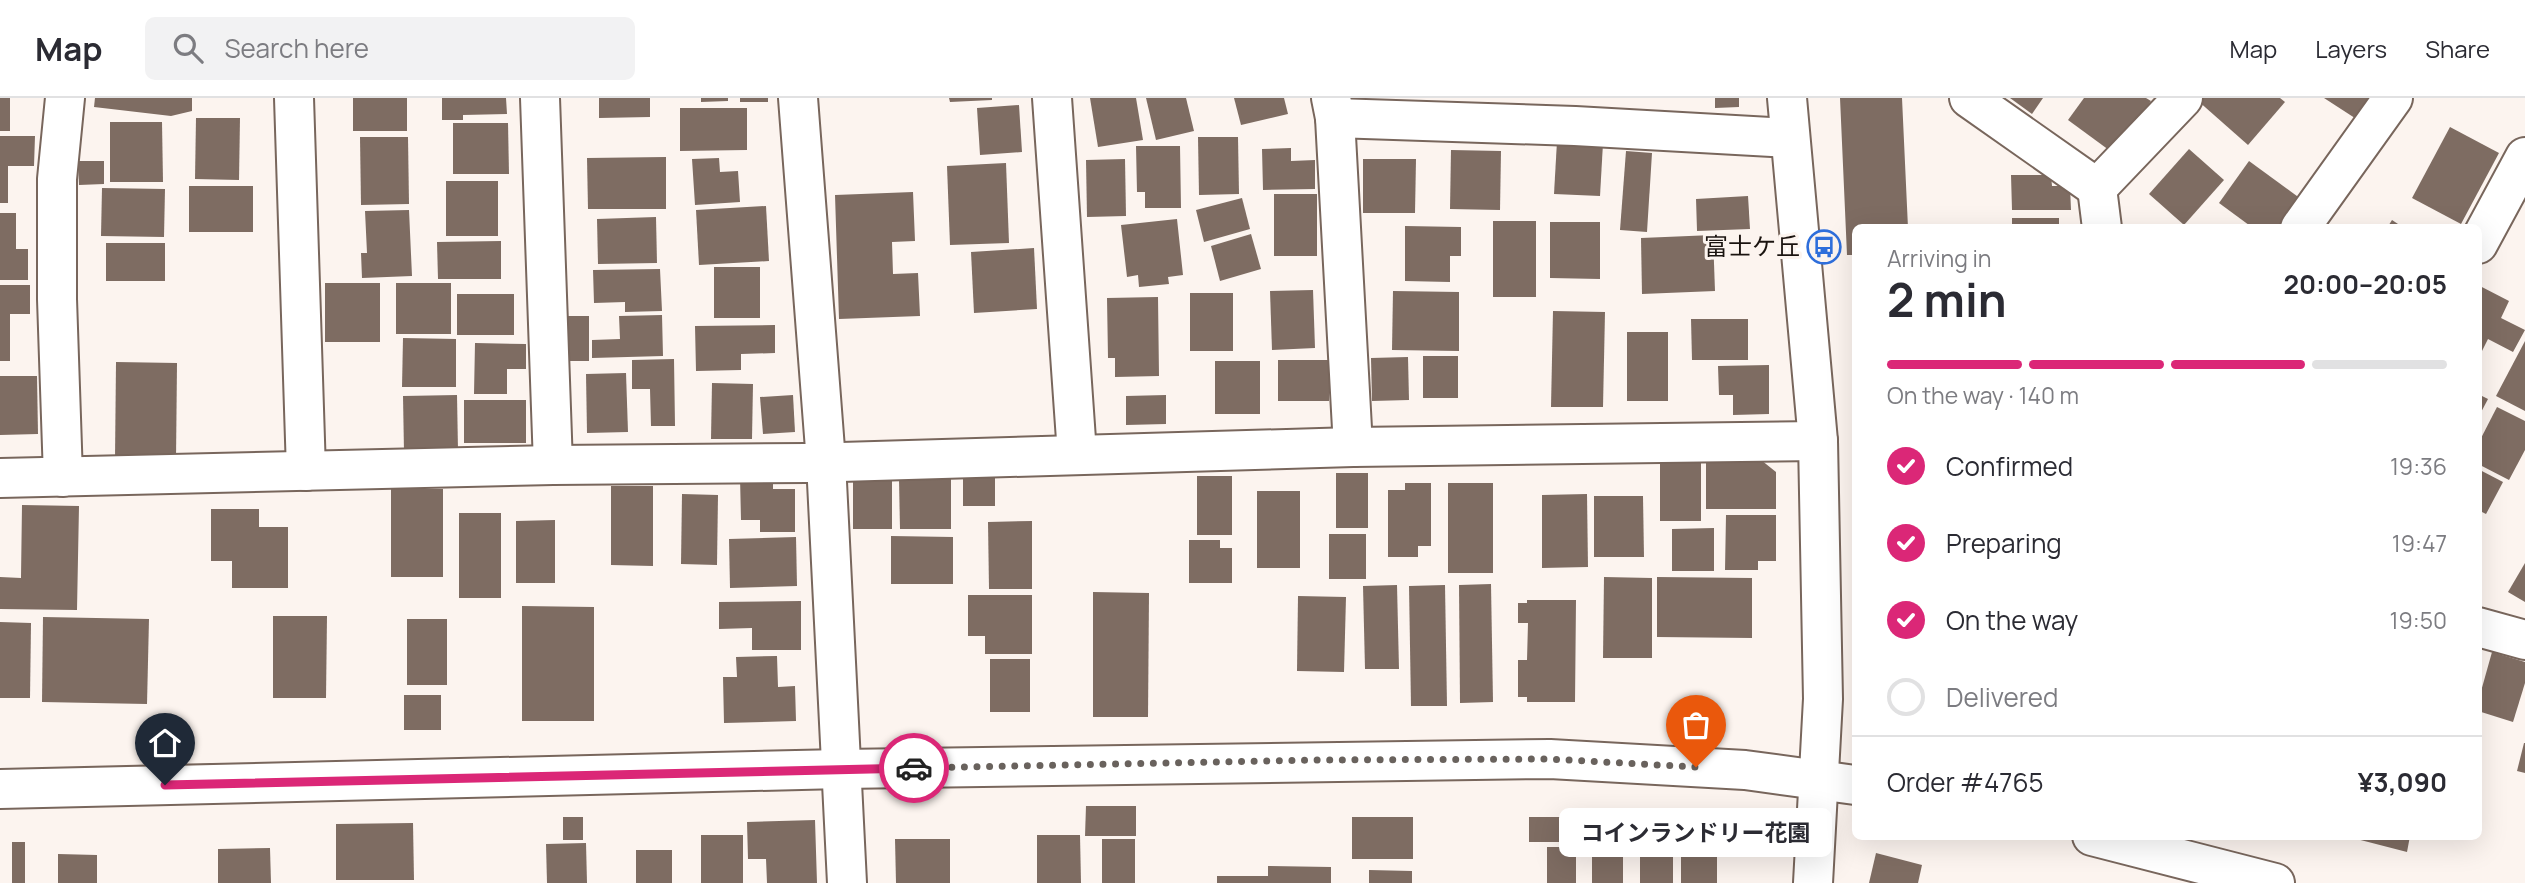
<!DOCTYPE html>
<meta charset="utf-8">
<style>
body{margin:0;font-family:Manrope,"Noto Sans JP",sans-serif;background:#f2f2f3;color:#2b2b33;height:100vh;display:flex;flex-direction:column;font-size:26px;white-space:nowrap}
*{box-sizing:border-box;margin:0}
p{font-size:23px;color:#7c7c81}
.icon{flex:none;width:38px;height:38px;fill:none;stroke:currentColor;stroke-width:2;stroke-linecap:round;stroke-linejoin:round}
.map{position:relative;flex:1;overflow:hidden}
.details{position:absolute;left:1852px;top:126px;width:630px;height:616px;display:flex;flex-direction:column;background:#fff;border-radius:10px;box-shadow:0 7px 28px #0002}
.details>*{flex:none}
.pin{position:absolute;display:grid;place-items:center;width:60px;height:60px;color:#fff;margin:-72px -30px;border-radius:50% 50% 50% 0;rotate:-45deg;box-shadow:0 0 7px #0007}
.pin .icon{rotate:45deg}
.courier{position:absolute;display:grid;place-items:center;width:70px;height:70px;margin:-35px;border:5px solid #db2777;border-radius:50%;background:#fff;color:#222;box-shadow:0 2px 9px #0007}
.bubble{position:absolute;height:49px;border-radius:10px;background:#fff;box-shadow:0 7px 28px #0002;font-size:23px;font-weight:700;line-height:49px;text-align:center}
.head em{font-style:normal;font-weight:700}
.head div{display:flex;flex-direction:column-reverse}
.head{display:flex;align-items:center;justify-content:space-between;height:119px;padding:0 35px}
h1{font-size:46px;font-weight:700;line-height:52px}
.bar{display:grid;grid-template-columns:repeat(4,1fr);gap:10px 7px;align-content:center;height:84px;padding:0 35px}
.bar i{height:9px;border-radius:5px;background:#e1e1e2}
.bar .active{background:#db2777}
.bar p{grid-column:span 4}
.line{display:flex;align-items:center;gap:18px;padding:0 35px;border-top:2px solid #e1e1e2}
.line div{flex:1}
ol{padding:0 35px;list-style:none}
li{display:flex;align-items:center;gap:21px;height:77px}
li p{margin-inline-start:auto}
li .icon{padding:7px;border-radius:50%;background:#db2777;color:#fff;stroke-width:4}
li:last-child{color:#7c7c81}
li i{width:38px;height:38px;border:4px solid #e1e1e2;border-radius:50%}
header{display:flex;align-items:center;gap:42px;box-sizing:border-box;height:98px;padding:0 35px;background:#fff;border-bottom:2px solid #e1e1e2}
header strong{font-size:33px}
nav{display:flex;gap:38px;margin-inline-start:auto;font-size:24px}
.search{width:490px;height:63px;background:#f2f2f3;display:flex;align-items:center;gap:18px;box-sizing:border-box;padding:0 24px;border-radius:10px;color:#7c7c81;font-size:26px}
.map>svg:first-child{display:block}
</style>
<header>
<strong>Map</strong>
<div class="search"><svg class="icon" aria-label="search" viewBox="0 0 24 24"><circle cx="10" cy="10" r="6"/><path d="M15 15l6 6"/></svg>Search here</div>
<nav><a>Map</a><a>Layers</a><a>Share</a></nav>
</header>
<div class="map">
<svg width="2525" height="785" viewBox="0 0 2525 785">
<rect width="100%" height="100%" fill="#fcf4ef"/>
<!-- building -->
<g fill="#7e6c62">
<rect x="0" y="0" width="10" height="33"/>
<path d="M95,0H192V13L171,18L94,9Z"/>
<rect x="353" y="0" width="54" height="33"/>
<path d="M442,0H506L507,16L463,17V22H442Z"/>
<path d="M599,0H650V19L599,20Z"/>
<path d="M701,0H728V3L701,4Z"/>
<rect x="740" y="0" width="28" height="4"/>
<path d="M949,0H992V2L950,4Z"/>
<path d="M1090,0H1136L1143,42L1098,49Z"/>
<path d="M1146,0H1186L1194,33L1156,42Z"/>
<path d="M1234,0H1284L1288,16L1241,27Z"/>
<path d="M1715,0H1739V9L1715,10Z"/>
<path d="M1840,0H1902L1908,130H1855V157H1847Z"/>
<path d="M2010,0H2043L2032,16Z"/>
<path d="M2084,0H2146L2151,3L2113,55L2068,22Z"/>
<path d="M2199,0H2280L2285,4L2248,47L2197,2Z"/>
<path d="M2324,0H2377L2361,24Z"/>
<path d="M1019,7L1022,54L980,57L977,10Z"/>
<path d="M680,10H747V52L680,53Z"/>
<path d="M196,20H240L239,82L195,81Z"/>
<path d="M110,24H162L163,84H110Z"/>
<path d="M453,25H508L509,76H453Z"/>
<path d="M2450,29L2499,55L2461,126L2412,100Z"/>
<path d="M0,38H35L34,68H8V105H0Z"/>
<path d="M360,39H408L409,106L361,107Z"/>
<path d="M1198,39H1238L1239,96L1199,97Z"/>
<path d="M1557,43L1603,45L1600,98L1554,96Z"/>
<path d="M1136,48H1180L1181,110H1145V94H1137Z"/>
<path d="M1291,50V63L1315,62V91L1263,92L1262,51Z"/>
<path d="M2189,51L2224,82L2184,127L2149,96Z"/>
<path d="M1451,52L1501,53L1500,112L1450,111Z"/>
<path d="M1626,53L1652,55L1647,134L1620,132Z"/>
<path d="M666,59V111H588L587,60Z"/>
<path d="M719,60L720,74L738,73L740,104L695,107L692,61Z"/>
<path d="M1125,61L1126,118L1087,119L1086,62Z"/>
<path d="M1363,61H1416L1415,115H1363Z"/>
<path d="M78,63H104V86L79,87Z"/>
<path d="M2249,63L2301,101L2280,130H2253L2219,105Z"/>
<path d="M1006,65L1009,145L950,147L947,68Z"/>
<path d="M2011,77H2051L2052,88H2070L2071,112H2012Z"/>
<rect x="446" y="83" width="52" height="55"/>
<rect x="189" y="88" width="64" height="46"/>
<path d="M102,90L165,91L164,139L101,138Z"/>
<path d="M913,94L915,143L892,144L893,176L918,175L920,218L839,221L835,97Z"/>
<rect x="1274" y="96" width="43" height="62"/>
<path d="M1748,98L1750,131L1697,133L1696,101Z"/>
<path d="M1242,100L1250,131L1204,144L1196,112Z"/>
<path d="M766,108L769,163L699,167L696,112Z"/>
<path d="M409,112L412,178L362,180L361,155H367L365,113Z"/>
<path d="M0,115H16V151H28V182H0Z"/>
<path d="M656,119L657,165L598,166L597,121Z"/>
<rect x="2012" y="120" width="47" height="10"/>
<path d="M1177,121L1183,177L1168,179L1169,186L1139,189L1138,177L1127,179L1121,127Z"/>
<path d="M2392,122L2404,130H2387Z"/>
<rect x="1493" y="123" width="43" height="76"/>
<path d="M1550,124H1600V181L1550,180Z"/>
<path d="M1405,128L1461,129V158H1450V184L1405,183Z"/>
<path d="M1251,136L1261,171L1220,183L1211,148Z"/>
<path d="M1713,137L1715,193L1642,196L1641,140Z"/>
<path d="M501,143V181H438L437,144Z"/>
<rect x="106" y="145" width="59" height="38"/>
<path d="M1034,150L1037,211L974,215L971,154Z"/>
<rect x="714" y="169" width="46" height="51"/>
<path d="M660,171L662,213L625,214V204L594,205L593,172Z"/>
<rect x="325" y="185" width="55" height="59"/>
<rect x="396" y="185" width="55" height="51"/>
<path d="M0,187H30V216H10V263H0Z"/>
<path d="M2478,187L2509,203L2501,220L2525,232L2513,254L2488,241L2478,261Z"/>
<path d="M1313,192L1315,250L1272,252L1270,193Z"/>
<path d="M1393,193L1459,194V253L1392,252Z"/>
<rect x="1190" y="195" width="43" height="58"/>
<rect x="457" y="196" width="57" height="41"/>
<path d="M1158,199L1159,278L1115,279V260H1108L1107,200Z"/>
<path d="M1553,213L1605,214L1603,309H1551Z"/>
<path d="M662,217L663,258L592,260V242L620,241L619,218Z"/>
<rect x="565" y="218" width="24" height="45"/>
<path d="M1691,221H1748V262H1692Z"/>
<path d="M775,227V255L741,256V272L696,273L695,228Z"/>
<rect x="1627" y="234" width="41" height="69"/>
<path d="M403,240L456,241V289H402Z"/>
<path d="M2525,243V313L2496,298Z"/>
<path d="M475,245L526,246V271H507V296H474Z"/>
<rect x="1423" y="258" width="35" height="42"/>
<path d="M1408,259L1409,302L1372,303L1371,260Z"/>
<path d="M674,261L675,328H651L650,291H632V262Z"/>
<rect x="1278" y="262" width="51" height="41"/>
<rect x="1215" y="263" width="45" height="53"/>
<path d="M116,264L177,265L176,362L115,361Z"/>
<path d="M1769,267V316L1733,317V297H1719L1718,268Z"/>
<path d="M626,275L628,334L587,335L586,276Z"/>
<path d="M0,278H37L38,336L0,337Z"/>
<path d="M712,285L753,286L752,341H711Z"/>
<path d="M2478,296L2488,301L2478,320Z"/>
<path d="M457,297L458,353L404,354L403,298Z"/>
<path d="M793,297L795,334L763,336L760,299Z"/>
<path d="M1166,297V326L1126,327V298Z"/>
<rect x="464" y="302" width="62" height="43"/>
<path d="M2497,309L2525,323V352L2509,382L2478,366V346Z"/>
<path d="M1706,354H1751L1776,374V411H1706Z"/>
<rect x="1660" y="360" width="41" height="63"/>
<path d="M2478,371L2503,384L2486,416L2478,412Z"/>
<rect x="963" y="375" width="32" height="33"/>
<rect x="1336" y="375" width="32" height="55"/>
<path d="M892,376V431H853V377Z"/>
<rect x="1197" y="378" width="35" height="59"/>
<path d="M740,379H773V391H795V434H760V422H741Z"/>
<path d="M951,380V431H900L899,381Z"/>
<path d="M1405,385H1431V448H1418V459H1388V392H1405Z"/>
<rect x="1448" y="385" width="45" height="90"/>
<path d="M611,388H653V468L611,467Z"/>
<rect x="391" y="391" width="52" height="88"/>
<rect x="1257" y="393" width="43" height="77"/>
<path d="M682,396L718,397L717,467L681,466Z"/>
<path d="M1587,396L1588,469L1542,470V397Z"/>
<path d="M1594,398H1643L1644,459H1594Z"/>
<path d="M22,407L79,408L77,512L0,511V479L21,480Z"/>
<path d="M211,411H259V429H288V490H232V463H211Z"/>
<rect x="459" y="415" width="42" height="85"/>
<path d="M1726,417H1776V463H1758V472H1725Z"/>
<path d="M555,422V485H516V423Z"/>
<path d="M1032,423V491H989L988,424Z"/>
<path d="M1714,430V473H1672V431Z"/>
<rect x="1329" y="436" width="37" height="45"/>
<path d="M891,438L953,439V486H891Z"/>
<path d="M796,439L797,488L730,490L729,441Z"/>
<path d="M1189,442H1220V450H1232V485H1189Z"/>
<path d="M2525,465V504L2508,494Z"/>
<path d="M1604,479L1652,480V560H1603Z"/>
<path d="M1657,479L1752,480V540L1657,539Z"/>
<path d="M1491,486L1493,604L1460,605L1459,487Z"/>
<path d="M1397,487L1399,571H1365L1363,488Z"/>
<path d="M1445,487L1447,608H1411L1409,488Z"/>
<path d="M1093,494L1149,495L1148,619H1093Z"/>
<path d="M968,497H1032V556H985V538H968Z"/>
<path d="M1298,498L1346,499L1344,574L1297,573Z"/>
<path d="M1527,502H1576L1575,604H1527V599H1518V562H1527L1528,525H1518V505H1527Z"/>
<path d="M801,503V552H752V530L719,531V504Z"/>
<path d="M522,508L594,509V623H522Z"/>
<path d="M273,518H327L326,600H273Z"/>
<path d="M43,519L149,521L147,606L42,604Z"/>
<rect x="407" y="521" width="40" height="66"/>
<path d="M0,524L31,525L30,600H0Z"/>
<path d="M2492,554L2525,564V585L2513,624L2478,613V604Z"/>
<path d="M777,558L778,589L795,588L796,623L724,625L723,579H737L736,559Z"/>
<rect x="990" y="561" width="40" height="53"/>
<rect x="404" y="597" width="37" height="35"/>
<path d="M2524,645H2525V675L2517,673Z"/>
<path d="M1086,708H1136V738H1085Z"/>
<rect x="1681" y="713" width="36" height="72"/>
<rect x="1626" y="715" width="46" height="29"/>
<rect x="563" y="719" width="20" height="23"/>
<rect x="1352" y="719" width="61" height="42"/>
<rect x="1529" y="719" width="48" height="25"/>
<path d="M815,722L817,785H767L766,761H748L747,724Z"/>
<path d="M413,725L414,782H336V726Z"/>
<rect x="701" y="737" width="42" height="48"/>
<path d="M1037,737H1080L1081,785H1037Z"/>
<path d="M2345,738H2410L2407,754Z"/>
<path d="M895,741H950V785H896Z"/>
<rect x="1102" y="741" width="33" height="44"/>
<rect x="12" y="744" width="13" height="41"/>
<path d="M586,745L587,785H547L546,746Z"/>
<rect x="1592" y="746" width="31" height="39"/>
<rect x="1640" y="748" width="33" height="37"/>
<rect x="1547" y="749" width="29" height="36"/>
<path d="M270,750L271,785H218V751Z"/>
<rect x="636" y="752" width="36" height="33"/>
<path d="M1876,755L1922,767L1918,785H1869Z"/>
<path d="M58,756L97,757V785H58Z"/>
<path d="M1268,768L1331,769V785H1217V778H1268Z"/>
<path d="M1369,772L1412,773V785H1369Z"/>
</g>
<g fill="none" stroke-linecap="round" stroke-linejoin="round">
<defs>
<g id="minor">
<path d="M294,0L306,373"/>
<path d="M540,0L553,367"/>
<path d="M798,0L826,364L847,785"/>
<path d="M1052,0L1077,356"/>
<path d="M1331,0L1335,20L1353,349"/>
<path d="M1787,0L1818,343L1823,601L1813,785"/>
<path d="M1969,0L2097,90"/>
<path d="M1335,20L1575,28L1790,40"/>
<path d="M2102,130L2097,90L2183,0"/>
<path d="M2300,130L2393,0"/>
<path d="M2478,146L2525,59"/>
<path d="M63,379L57,201V81L65,0"/>
<path d="M0,380L553,367L807,365L1353,349L1818,343"/>
<path d="M2478,529L2525,542"/>
<path d="M0,691L841,671L1550,661L1745,672L1855,687"/>
<path d="M2092,738L2275,785"/>
</g>
</defs>
<!-- minor casing -->
<use href="#minor" stroke="#78665c" stroke-width="42"/>
<!-- minor -->
<use href="#minor" stroke="#fff" stroke-width="38"/>
</g>
<g fill="none" stroke-linecap="round" stroke-linejoin="round">
<!-- done -->
<path stroke="#69625d" stroke-width="7" stroke-dasharray="0 12.6" d="M914,670L1318,662L1549,661L1696,669"/>
<!-- route -->
<path stroke="#db2777" stroke-width="9" d="M165,687L914,670"/>
</g>
<!-- icons -->
<defs>
<symbol id="bus-ring" viewBox="-11 -11 22 22"><circle r="9.5" fill="#fcf4ef" stroke="#2e6edb" stroke-width="1.5"/><path d="M-5-6H5V4H4V6H2V4H-2V6H-4V4H-5ZM-3.5-4V0h7V-4ZM-3.5 1.2v1.5H-2V1.2ZM2 1.2v1.5H3.5V1.2Z" fill="#2e6edb"/></symbol>
</defs>
<g fill-rule="evenodd">
<use href="#bus-ring" x="1805" y="130" width="38" height="38"/>
</g>
<g text-anchor="middle" stroke-width="6" stroke-linejoin="round" paint-order="stroke">
<!-- poi labels -->
<g font-size="24" fill="#1a130f" stroke="#fcf4ef" text-anchor="end">
<text x="1800" y="157">富士ケ丘</text>
</g>
</g>
</svg>
<div class="pin" style="left:1696px;top:669px;background:#ea580c"><svg class="icon" aria-label="bag" viewBox="0 0 24 24"><path d="M5 8h14l-1 12H6zM9 8a3 3 0 0 1 6 0"/></svg></div>
<div class="pin" style="left:165px;top:687px;background:#1f2937"><svg class="icon" aria-label="home" viewBox="0 0 24 24"><path d="M3 11l9-7 9 7M6 9v11h12V9"/></svg></div>
<div class="courier" style="left:914px;top:670px"><svg class="icon" aria-label="car" viewBox="0 0 24 24"><path d="M5 17H2v-5l4-1 3-4h7l3 4 3 1v5h-3M9 17h6M6 11h13"/><circle cx="7" cy="17" r="2"/><circle cx="17" cy="17" r="2"/></svg></div>
<div class="bubble" style="left:1559px;top:710px;width:273px">コインランドリー花園</div>
<section class="details">
<div class="head"><div><h1>2 min</h1><p>Arriving in</p></div><em>20:00–20:05</em></div>
<div class="bar"><i class="active"></i><i class="active"></i><i class="active"></i><i></i><p>On the way · 140 m</p></div>
<ol>
<li><svg class="icon" aria-label="check" viewBox="0 0 24 24"><path d="M5 12l5 5 9-10"/></svg>Confirmed<p>19:36</p></li>
<li><svg class="icon" aria-label="check" viewBox="0 0 24 24"><path d="M5 12l5 5 9-10"/></svg>Preparing<p>19:47</p></li>
<li><svg class="icon" aria-label="check" viewBox="0 0 24 24"><path d="M5 12l5 5 9-10"/></svg>On the way<p>19:50</p></li>
<li><i></i>Delivered</li>
</ol>
<div class="line" style="height:91px"><div>Order #4765</div><b>¥3,090</b></div>
</section>
</div>
